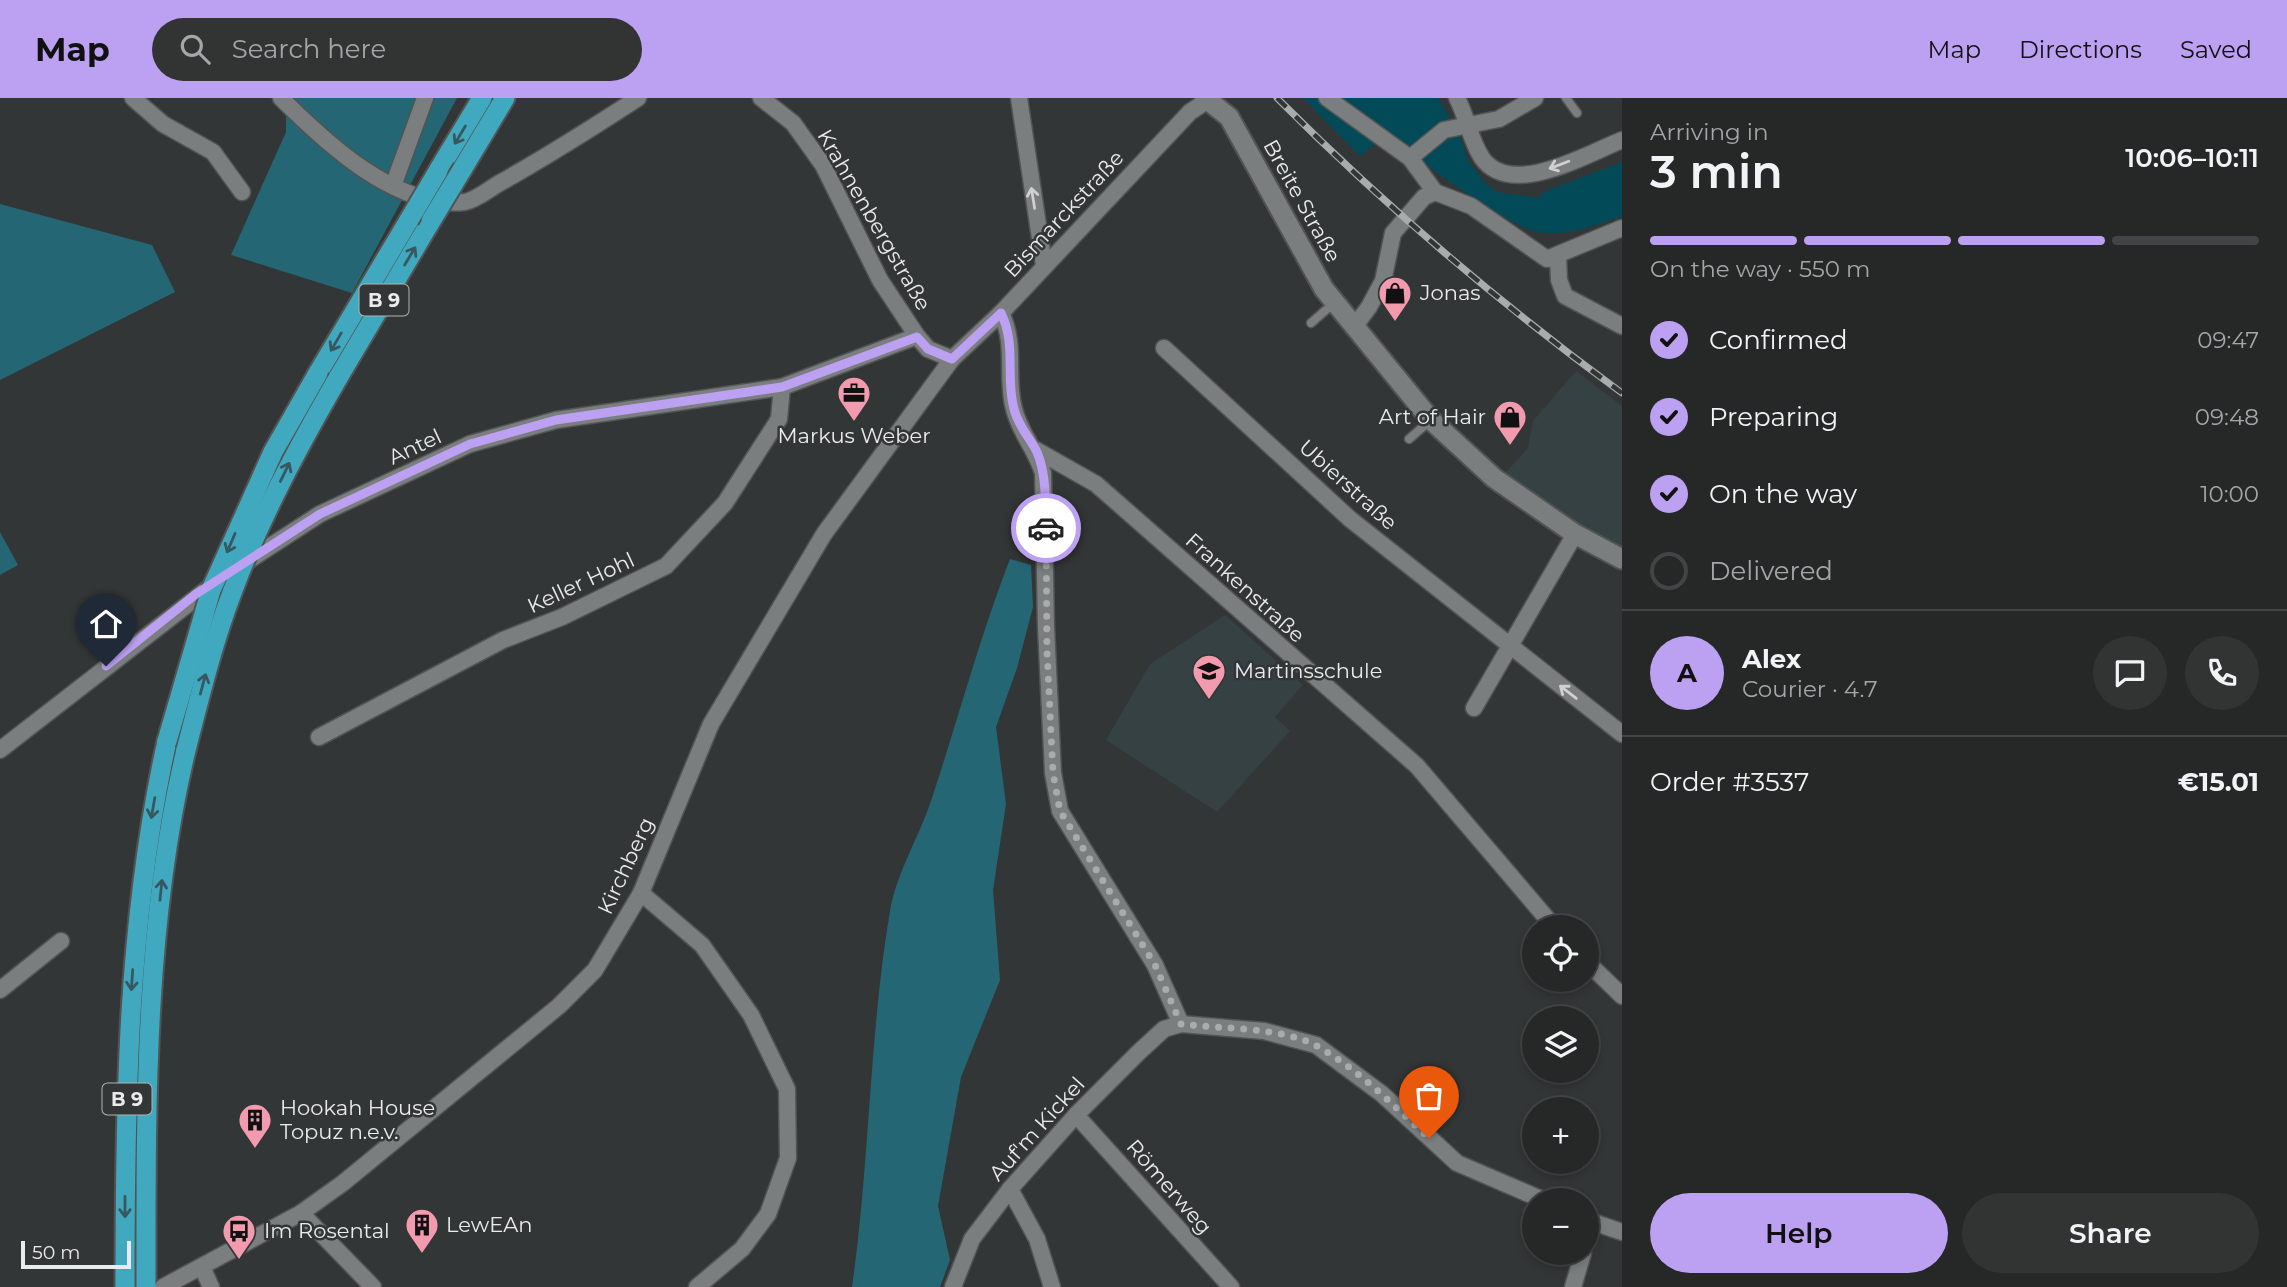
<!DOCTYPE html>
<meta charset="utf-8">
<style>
body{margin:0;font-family:Montserrat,sans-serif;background:#323434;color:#f1f3f6;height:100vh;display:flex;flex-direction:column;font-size:26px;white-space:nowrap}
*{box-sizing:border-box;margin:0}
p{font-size:23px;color:#a4a6a8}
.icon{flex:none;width:38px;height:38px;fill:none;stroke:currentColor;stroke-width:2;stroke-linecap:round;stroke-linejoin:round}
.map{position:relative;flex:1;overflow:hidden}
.details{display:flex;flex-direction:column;background:#262828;width:665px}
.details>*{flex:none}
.controls{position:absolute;left:1522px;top:817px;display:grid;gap:14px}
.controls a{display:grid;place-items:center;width:77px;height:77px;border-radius:50%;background:#262828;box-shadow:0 4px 10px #0003,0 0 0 2px #424445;font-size:35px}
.scale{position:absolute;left:21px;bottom:18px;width:110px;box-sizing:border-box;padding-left:7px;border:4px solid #e9ebec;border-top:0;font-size:19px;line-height:24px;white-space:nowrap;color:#e9ebec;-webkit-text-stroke:5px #333636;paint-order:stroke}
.pin{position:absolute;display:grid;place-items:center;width:60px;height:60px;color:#fff;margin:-72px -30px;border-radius:50% 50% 50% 0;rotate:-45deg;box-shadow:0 0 7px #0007}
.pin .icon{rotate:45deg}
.courier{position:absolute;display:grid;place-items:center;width:70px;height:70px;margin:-35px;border:5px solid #bca0f2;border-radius:50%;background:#fff;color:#222;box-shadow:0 2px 9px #0007}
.summary em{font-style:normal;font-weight:600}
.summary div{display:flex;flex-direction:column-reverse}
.summary{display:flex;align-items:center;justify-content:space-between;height:119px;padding:0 28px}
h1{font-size:46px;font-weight:600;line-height:52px}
.bar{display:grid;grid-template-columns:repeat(4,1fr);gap:10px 7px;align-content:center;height:84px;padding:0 28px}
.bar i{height:9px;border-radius:5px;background:#424445}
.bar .active{background:#bca0f2}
.bar p{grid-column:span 4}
.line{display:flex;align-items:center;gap:18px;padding:0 28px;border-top:2px solid #424445}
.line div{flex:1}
.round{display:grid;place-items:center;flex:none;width:74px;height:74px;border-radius:37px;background:#323434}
ol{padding:0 28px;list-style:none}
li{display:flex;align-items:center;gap:21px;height:77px}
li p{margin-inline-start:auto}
li .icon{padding:7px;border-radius:50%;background:#bca0f2;color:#111;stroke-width:4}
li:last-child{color:#a4a6a8}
li i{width:38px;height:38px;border:4px solid #424445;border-radius:50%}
.cta{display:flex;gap:14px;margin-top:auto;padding:14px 28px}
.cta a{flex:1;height:80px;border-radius:42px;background:#bca0f2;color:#111;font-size:28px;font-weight:600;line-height:80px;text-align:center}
.cta a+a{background:#323434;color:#f1f3f6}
header{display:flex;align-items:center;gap:42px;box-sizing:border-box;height:98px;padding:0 35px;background:#bca0f2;color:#111}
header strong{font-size:33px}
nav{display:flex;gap:38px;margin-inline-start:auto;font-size:24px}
.search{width:490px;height:63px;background:#323434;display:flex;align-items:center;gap:18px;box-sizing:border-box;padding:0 24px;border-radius:38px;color:#a4a6a8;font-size:26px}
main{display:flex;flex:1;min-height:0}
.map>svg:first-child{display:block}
</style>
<header>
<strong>Map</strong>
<div class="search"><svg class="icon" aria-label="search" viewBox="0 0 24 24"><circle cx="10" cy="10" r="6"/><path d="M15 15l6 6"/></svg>Search here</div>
<nav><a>Map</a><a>Directions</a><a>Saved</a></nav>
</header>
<main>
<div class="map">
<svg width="1622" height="1189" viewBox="0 0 1622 1189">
<rect width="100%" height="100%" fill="#333636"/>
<!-- built -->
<g fill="#364143">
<path d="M1576,273L1622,308V450L1570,426L1542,408L1506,374L1528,350L1533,323Z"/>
<path d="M1225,517L1303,587L1275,619L1290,633L1217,714L1106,642L1150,566Z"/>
</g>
<!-- green -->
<path fill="#024a57" d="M1303,0H1438L1460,38L1468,62L1485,85L1497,94L1539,100L1543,94L1622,64V118C1595,128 1567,139 1537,134C1509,129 1414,58 1385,38L1360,58Z"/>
<!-- forest -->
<g fill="#256674">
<path d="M286,0H457L352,195L231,157L286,34Z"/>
<path d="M0,106L152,147L175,194L0,282Z"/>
<path d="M0,434L18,467L0,477Z"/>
<path d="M1010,461L1031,467L1033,509L1017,570L996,629L1006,706L993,792L1000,882L961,979L938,1108L950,1162L940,1189H852C870,1064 869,937 890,813C896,776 919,739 931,703C958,622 979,541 1010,461Z"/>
</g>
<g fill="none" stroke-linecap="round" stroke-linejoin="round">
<defs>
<g id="service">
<path d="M1566,0L1577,15"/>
<path d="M1311,225L1335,204"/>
<path d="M1409,341L1431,322"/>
</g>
<g id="minor">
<path d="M133,0L163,26L213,54L242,94"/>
<path d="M281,0C326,45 396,111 465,104C476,102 488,92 498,86C546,59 592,30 638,0"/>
<path d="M761,0L793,25L823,67L880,182L917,238L928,251L952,261"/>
<path d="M1019,0L1044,167"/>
<path d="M1327,0L1410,60L1435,94L1471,108L1547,161L1622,130"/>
<path d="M1457,0C1467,19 1470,42 1482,60C1511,101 1587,56 1622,42"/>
<path d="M1410,60L1444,32L1499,21L1535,0"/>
<path d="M393,88L425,0"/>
<path d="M1558,159L1559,182L1565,198L1622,228"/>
<path d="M1001,215C1017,248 1005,278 1014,311C1020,335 1036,352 1043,375L1046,528L1053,675L1060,713L1155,867L1181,926"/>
<path d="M1354,229L1369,209L1383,183L1393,135L1424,99L1435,94"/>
<path d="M1164,250L1350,421L1622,636"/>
<path d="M1036,352L1096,386L1417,668L1555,830"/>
<path d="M240,468L320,416L470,346L556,322L782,289L917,238"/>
<path d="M1474,610L1575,436"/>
<path d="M319,639L503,542L562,519L666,468L725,405L779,321L782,289"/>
<path d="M0,652L219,482"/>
<path d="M641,795L702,847L751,917L787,991L788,1060L768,1116L742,1151L697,1189"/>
<path d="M1587,864L1622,898"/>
<path d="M0,892L61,843"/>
<path d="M1076,1017L1231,1189"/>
<path d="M1010,1091L1037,1141L1052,1189"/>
<path d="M301,1115L373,1189"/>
<path d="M1587,1122L1622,1134"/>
<path d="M202,1169L211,1189"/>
<path d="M163,1189L301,1115L343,1085L559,908L595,872L641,795L711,626L824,436L952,261L1001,215L1190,14L1208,2"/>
<path d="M953,1189L972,1141L1010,1091L1076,1017L1139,954L1164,931L1181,926L1264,933L1316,947L1382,996L1457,1065L1543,1102"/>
<path d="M1573,1189L1583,1155"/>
</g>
<path id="tertiary" d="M1205,0L1229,19L1324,191L1431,322L1494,380L1575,436L1622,461"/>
<g id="trunk">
<path d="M463,70L505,0"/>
<path d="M438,73L482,0"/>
<path d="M318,275L409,122"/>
<path d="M338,280L431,123"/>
<path d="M125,1189C125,1005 127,823 167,643"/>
<path d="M146,1189C146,1010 144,827 186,652"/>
</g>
</defs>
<!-- service casing -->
<use href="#service" stroke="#515354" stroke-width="11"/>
<!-- minor casing -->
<use href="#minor" stroke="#515354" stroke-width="19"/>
<!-- tertiary casing -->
<use href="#tertiary" stroke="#515354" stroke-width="23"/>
<!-- trunk casing -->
<use href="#trunk" stroke="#515354" stroke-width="23"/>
<!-- service -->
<use href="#service" stroke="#7b7e7f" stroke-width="8"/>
<!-- minor -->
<use href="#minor" stroke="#7b7e7f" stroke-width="16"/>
<!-- tertiary -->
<use href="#tertiary" stroke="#7b7e7f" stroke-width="19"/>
<!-- trunk -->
<use href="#trunk" stroke="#40a9bf" stroke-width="19"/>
<defs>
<path id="rail" d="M1277,0C1384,107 1499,205 1622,295"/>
</defs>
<!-- rail casing -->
<use href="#rail" stroke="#a9acac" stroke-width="7"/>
<!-- rail -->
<use href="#rail" stroke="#333636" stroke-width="4.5" stroke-dasharray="13" stroke-linecap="butt"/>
<defs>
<g id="trunk-bridge">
<path d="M409,122L438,73"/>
<path d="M431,123L463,70"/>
<path d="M167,643L211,492L273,354L318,275"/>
<path d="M186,652C200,598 213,544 233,492C261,418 298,349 338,280"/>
</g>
</defs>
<!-- trunk-bridge casing -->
<use href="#trunk-bridge" stroke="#515354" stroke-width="23" stroke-linecap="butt"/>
<!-- trunk-bridge -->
<use href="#trunk-bridge" stroke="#40a9bf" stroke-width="19"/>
</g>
<!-- one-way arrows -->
<defs><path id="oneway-shaft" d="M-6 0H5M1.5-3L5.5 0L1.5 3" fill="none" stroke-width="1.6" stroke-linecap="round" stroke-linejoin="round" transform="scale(1.75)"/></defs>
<g stroke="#37585f">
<use href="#oneway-shaft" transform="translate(460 37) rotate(121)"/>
<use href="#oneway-shaft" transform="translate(410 158) rotate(-59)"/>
<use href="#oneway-shaft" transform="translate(336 244) rotate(120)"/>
<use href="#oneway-shaft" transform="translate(285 374) rotate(-64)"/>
<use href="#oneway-shaft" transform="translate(231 445) rotate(113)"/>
<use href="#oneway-shaft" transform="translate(203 586) rotate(-75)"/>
<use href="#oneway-shaft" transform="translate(153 710) rotate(100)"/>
<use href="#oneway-shaft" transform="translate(161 792) rotate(-84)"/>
<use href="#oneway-shaft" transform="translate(132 882) rotate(94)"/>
<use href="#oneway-shaft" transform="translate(125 1109) rotate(90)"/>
</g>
<g stroke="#ced0d1">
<use href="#oneway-shaft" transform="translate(1559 67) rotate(159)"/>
<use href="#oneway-shaft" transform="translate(1033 100) rotate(-99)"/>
<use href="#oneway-shaft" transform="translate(1568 594) rotate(-142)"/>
</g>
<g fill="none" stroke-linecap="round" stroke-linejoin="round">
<!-- done -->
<path stroke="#a9acac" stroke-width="7" stroke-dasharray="0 12.6" d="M1046,430L1047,553L1053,675L1060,713L1155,867L1181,926C1220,931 1283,929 1317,948C1359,972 1394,1008 1429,1040"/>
<!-- route -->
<path stroke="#bca0f2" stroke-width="9" d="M106,568L196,496L320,416L470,346L556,322L782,289L917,239L928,251L952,261L1001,215C1017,248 1005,278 1014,311C1018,328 1030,340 1037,354C1047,378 1045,405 1046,430"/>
</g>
<!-- icons -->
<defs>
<symbol id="shop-pin" viewBox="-11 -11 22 30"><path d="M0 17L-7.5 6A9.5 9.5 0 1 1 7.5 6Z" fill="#f29aae" stroke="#333636"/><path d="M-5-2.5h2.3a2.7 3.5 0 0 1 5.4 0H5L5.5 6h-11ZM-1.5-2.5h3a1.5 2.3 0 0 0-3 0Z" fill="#111"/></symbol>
<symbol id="office-pin" viewBox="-11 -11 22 30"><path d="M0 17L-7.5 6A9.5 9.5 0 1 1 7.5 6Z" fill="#f29aae" stroke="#333636"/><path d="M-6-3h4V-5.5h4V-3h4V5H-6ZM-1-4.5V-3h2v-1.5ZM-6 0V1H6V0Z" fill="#111"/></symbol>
<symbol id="school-pin" viewBox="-11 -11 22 30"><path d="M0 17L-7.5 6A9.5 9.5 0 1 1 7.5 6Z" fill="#f29aae" stroke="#333636"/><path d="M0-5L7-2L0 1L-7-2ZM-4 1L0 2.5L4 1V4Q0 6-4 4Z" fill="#111"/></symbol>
<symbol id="building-pin" viewBox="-11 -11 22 30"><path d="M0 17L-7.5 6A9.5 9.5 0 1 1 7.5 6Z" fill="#f29aae" stroke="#333636"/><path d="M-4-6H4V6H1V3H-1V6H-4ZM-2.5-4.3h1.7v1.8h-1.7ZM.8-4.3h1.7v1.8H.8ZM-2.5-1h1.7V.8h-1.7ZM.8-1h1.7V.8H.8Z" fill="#111"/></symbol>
<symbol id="bus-pin" viewBox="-11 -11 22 30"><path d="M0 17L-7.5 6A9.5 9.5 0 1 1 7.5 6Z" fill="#f29aae" stroke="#333636"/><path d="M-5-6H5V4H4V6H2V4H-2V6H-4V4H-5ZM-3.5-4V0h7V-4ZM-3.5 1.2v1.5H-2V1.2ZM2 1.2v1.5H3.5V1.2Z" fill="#111"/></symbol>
</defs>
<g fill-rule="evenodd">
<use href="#shop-pin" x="1376" y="176" width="38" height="52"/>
<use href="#office-pin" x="835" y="276" width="38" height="52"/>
<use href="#shop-pin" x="1491" y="300" width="38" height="52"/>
<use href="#school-pin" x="1190" y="554" width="38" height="52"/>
<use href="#building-pin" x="236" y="1003" width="38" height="52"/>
<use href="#building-pin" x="403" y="1108" width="38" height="52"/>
<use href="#bus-pin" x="220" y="1114" width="38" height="52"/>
</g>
<g text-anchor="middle" stroke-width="5" stroke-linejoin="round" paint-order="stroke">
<!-- shield labels -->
<g fill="#333636" stroke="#b2b5b5" stroke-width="2">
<rect x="359.5" y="186.5" width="49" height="31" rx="5"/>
<rect x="102.5" y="985.5" width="49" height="31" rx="5"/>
</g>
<g font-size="19" font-weight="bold" fill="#e9ebec">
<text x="384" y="209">B 9</text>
<text x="127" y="1008">B 9</text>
</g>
<!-- street labels -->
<g font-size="21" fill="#e9ebec" stroke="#333636">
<text transform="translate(1302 103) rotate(61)" y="7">Breite Straße</text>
<text transform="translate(1064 116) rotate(-47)" y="7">Bismarckstraße</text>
<text transform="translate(874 122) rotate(60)" y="7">Krahnenbergstraße</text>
<text transform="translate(415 349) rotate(-25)" y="7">Antel</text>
<text transform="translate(1348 387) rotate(42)" y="7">Ubierstraße</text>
<text transform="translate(581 485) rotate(-25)" y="7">Keller Hohl</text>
<text transform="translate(1245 490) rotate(42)" y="7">Frankenstraße</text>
<text transform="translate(626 768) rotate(-65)" y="7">Kirchberg</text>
<text transform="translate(1037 1031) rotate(-48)" y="7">Auf'm Kickel</text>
<text transform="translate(1169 1089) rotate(49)" y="7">Römerweg</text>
</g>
<!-- poi labels -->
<g font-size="21" fill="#e9ebec" stroke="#333636" text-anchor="start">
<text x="1420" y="202">Jonas</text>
<text x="1486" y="326" text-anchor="end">Art of Hair</text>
<text x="854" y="345" text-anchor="middle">Markus Weber</text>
<text x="1234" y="580">Martinsschule</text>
<text x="280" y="1017">Hookah House<tspan x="280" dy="24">Topuz n.e.v.</tspan></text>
<text x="446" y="1134">LewEAn</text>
<text x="264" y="1140">Im Rosental</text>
</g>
</g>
</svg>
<div class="controls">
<a><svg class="icon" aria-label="locate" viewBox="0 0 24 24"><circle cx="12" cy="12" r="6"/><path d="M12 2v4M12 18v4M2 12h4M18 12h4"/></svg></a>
<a><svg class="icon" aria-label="layers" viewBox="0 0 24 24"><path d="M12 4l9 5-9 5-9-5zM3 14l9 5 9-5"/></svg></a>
<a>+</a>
<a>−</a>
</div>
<div class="scale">50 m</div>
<div class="pin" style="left:1429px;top:1040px;background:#ea580c"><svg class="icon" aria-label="bag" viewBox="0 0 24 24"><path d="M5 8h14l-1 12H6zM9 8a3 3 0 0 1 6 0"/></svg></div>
<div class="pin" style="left:106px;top:568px;background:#1f2937"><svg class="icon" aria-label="home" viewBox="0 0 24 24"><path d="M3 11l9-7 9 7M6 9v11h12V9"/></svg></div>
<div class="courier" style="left:1046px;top:430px"><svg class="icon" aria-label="car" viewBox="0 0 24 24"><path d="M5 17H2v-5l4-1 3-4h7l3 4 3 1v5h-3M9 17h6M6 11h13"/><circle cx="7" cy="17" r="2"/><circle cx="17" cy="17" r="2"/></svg></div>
</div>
<section class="details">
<div class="summary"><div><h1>3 min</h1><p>Arriving in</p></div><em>10:06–10:11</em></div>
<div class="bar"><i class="active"></i><i class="active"></i><i class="active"></i><i></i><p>On the way · 550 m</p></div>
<ol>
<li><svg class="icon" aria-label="check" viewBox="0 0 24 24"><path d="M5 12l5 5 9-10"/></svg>Confirmed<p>09:47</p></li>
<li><svg class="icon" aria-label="check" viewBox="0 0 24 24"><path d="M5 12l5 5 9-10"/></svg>Preparing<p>09:48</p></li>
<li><svg class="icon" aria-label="check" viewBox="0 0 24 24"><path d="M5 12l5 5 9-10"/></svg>On the way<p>10:00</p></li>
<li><i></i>Delivered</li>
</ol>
<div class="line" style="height:126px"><b class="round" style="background:#bca0f2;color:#111">A</b><div><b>Alex</b><p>Courier · 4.7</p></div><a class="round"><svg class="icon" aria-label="chat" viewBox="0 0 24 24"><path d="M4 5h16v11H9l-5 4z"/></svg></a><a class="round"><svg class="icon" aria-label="phone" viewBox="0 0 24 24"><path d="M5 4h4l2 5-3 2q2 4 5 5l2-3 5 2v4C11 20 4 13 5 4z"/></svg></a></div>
<div class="line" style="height:91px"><div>Order #3537</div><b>€15.01</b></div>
<div class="cta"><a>Help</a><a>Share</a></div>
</section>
</main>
